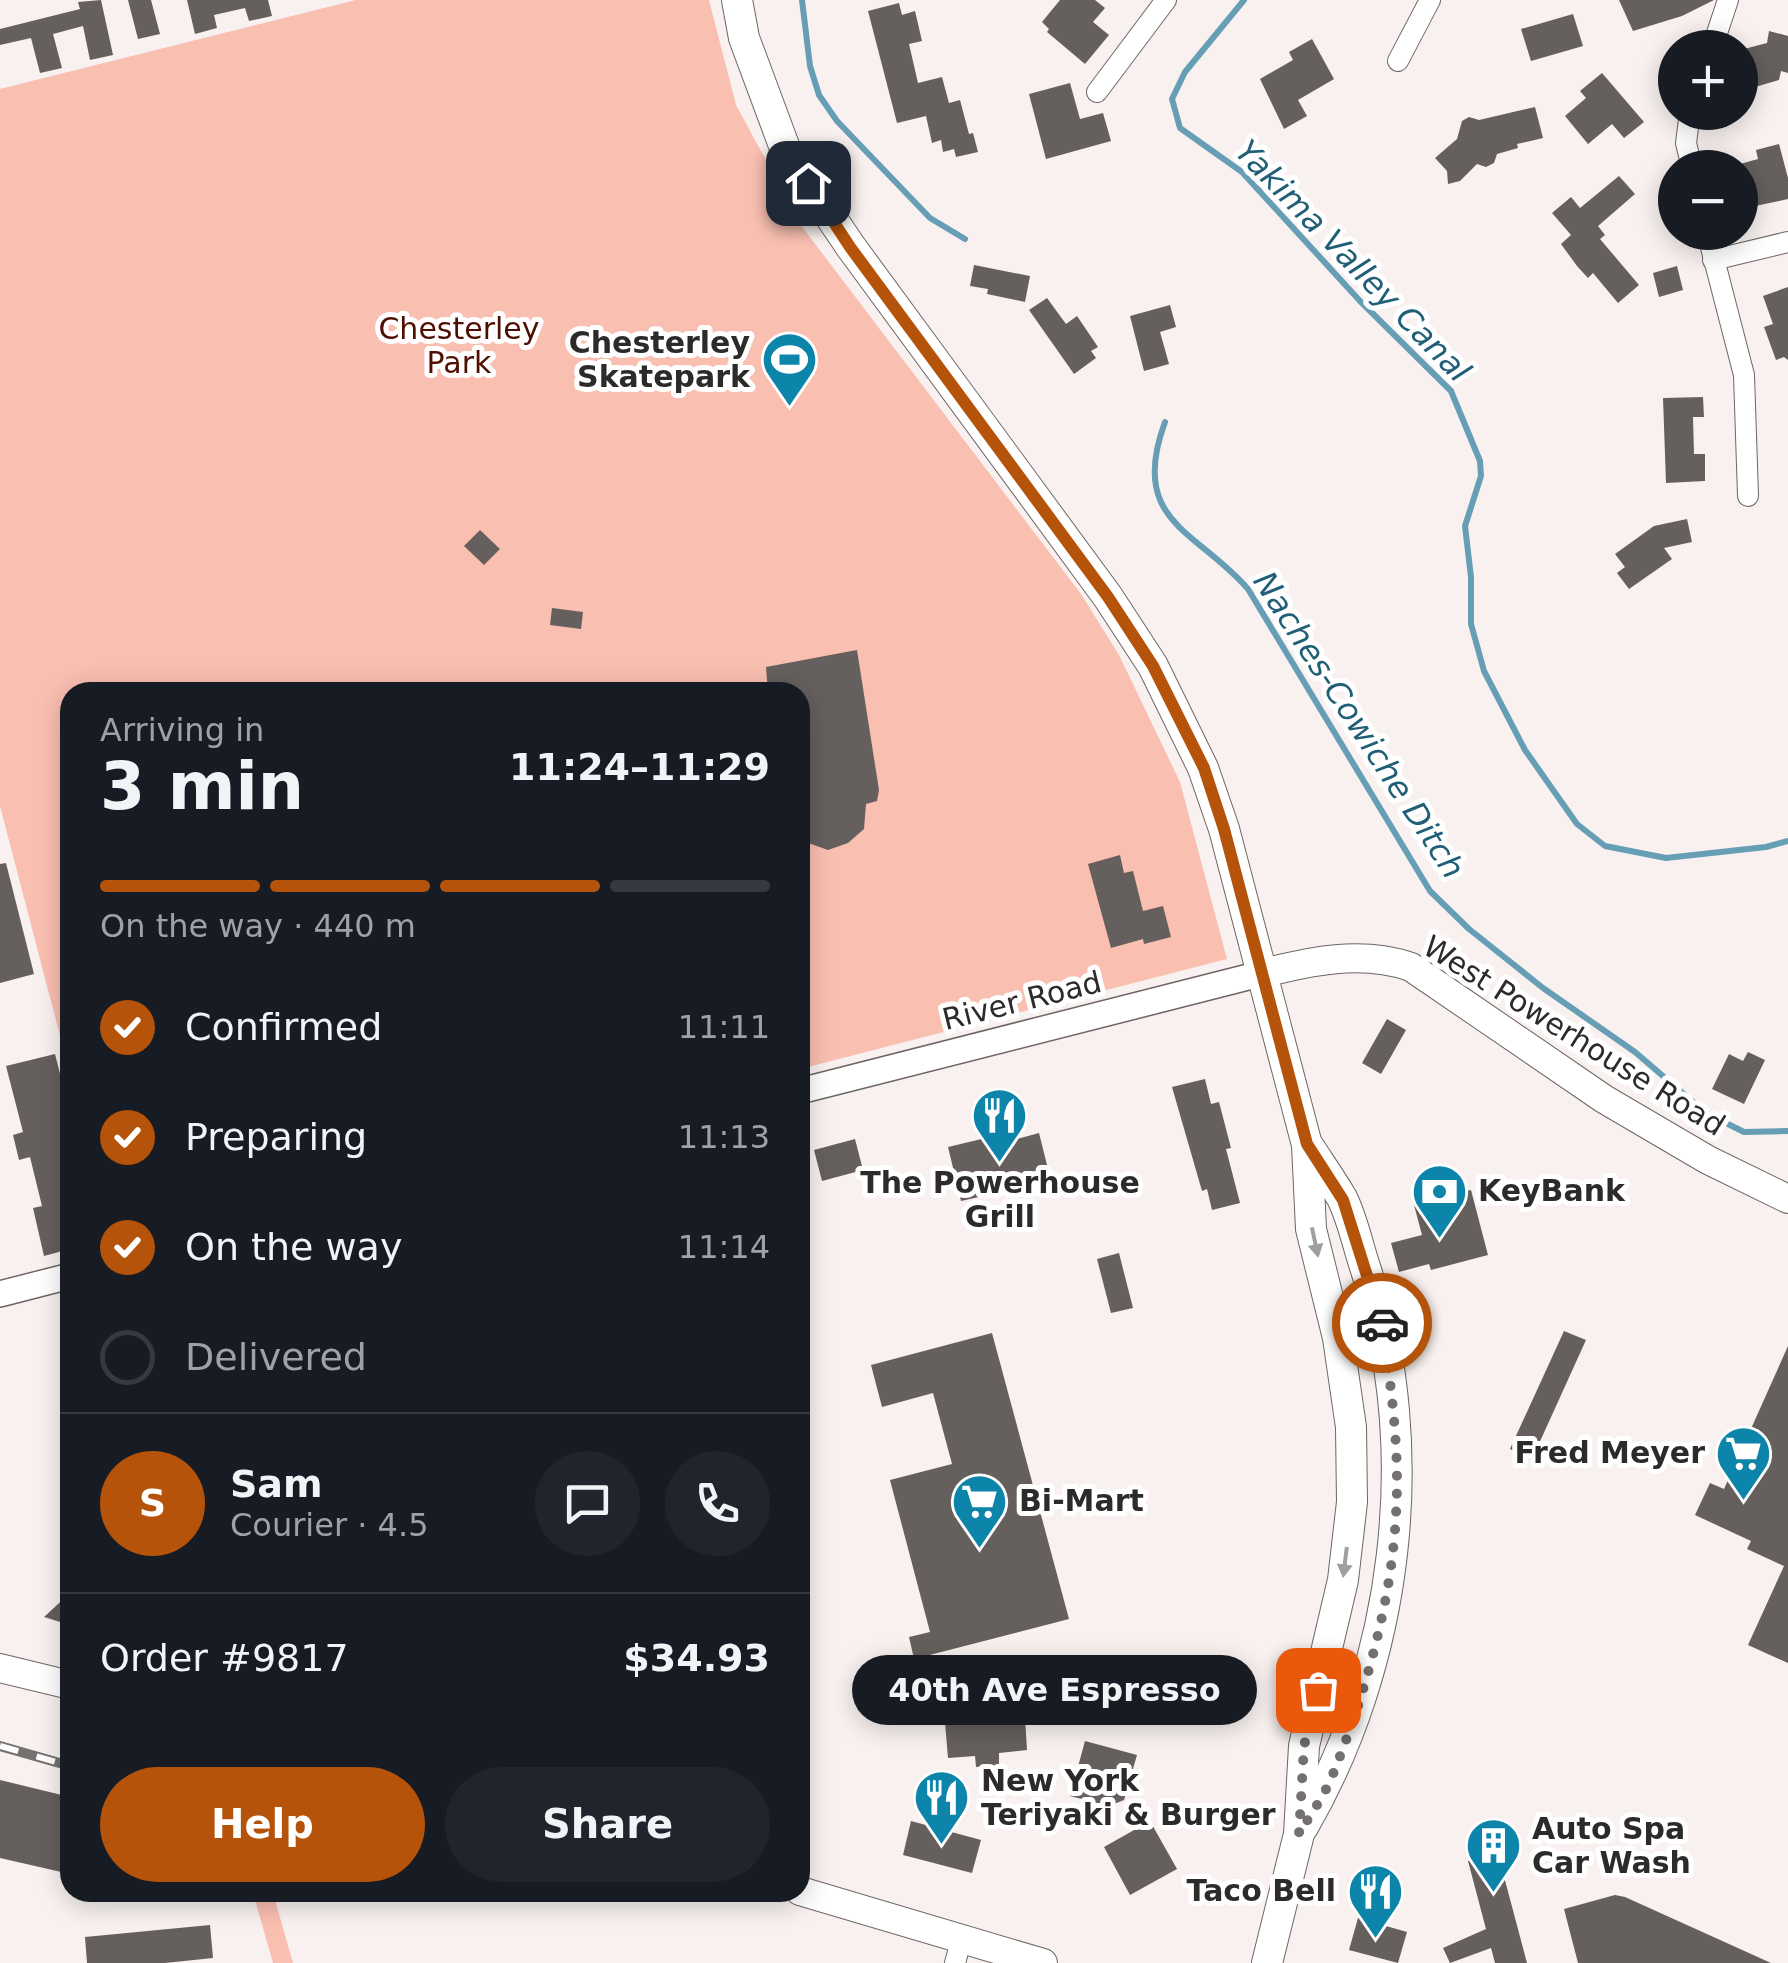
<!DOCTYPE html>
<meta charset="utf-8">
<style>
body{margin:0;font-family:"DejaVu Sans",sans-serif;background:#20242c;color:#f1f3f6;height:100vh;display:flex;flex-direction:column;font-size:38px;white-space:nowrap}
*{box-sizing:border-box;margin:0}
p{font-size:32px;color:#9ea1a6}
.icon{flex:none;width:55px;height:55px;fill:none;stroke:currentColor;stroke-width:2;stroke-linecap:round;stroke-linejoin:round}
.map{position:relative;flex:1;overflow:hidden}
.sheet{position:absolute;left:60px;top:682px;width:750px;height:1220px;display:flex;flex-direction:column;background:#171b24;border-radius:30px;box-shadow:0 5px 25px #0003}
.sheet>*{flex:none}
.controls{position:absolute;left:1658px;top:30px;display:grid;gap:20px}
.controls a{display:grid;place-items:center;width:100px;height:100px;border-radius:50%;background:#171b24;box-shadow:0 5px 25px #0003;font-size:50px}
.pin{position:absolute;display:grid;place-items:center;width:85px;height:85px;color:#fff;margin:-42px;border-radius:20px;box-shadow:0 5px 15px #0006}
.courier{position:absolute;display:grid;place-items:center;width:100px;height:100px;margin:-50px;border:8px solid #b45309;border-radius:50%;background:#fff;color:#222;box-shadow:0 2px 12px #0007}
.bubble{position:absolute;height:70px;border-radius:35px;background:#171b24;box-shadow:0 5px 25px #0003;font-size:32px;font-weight:800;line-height:70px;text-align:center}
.head em{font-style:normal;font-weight:800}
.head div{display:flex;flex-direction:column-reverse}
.head{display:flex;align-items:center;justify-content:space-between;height:170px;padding:0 40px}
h1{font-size:65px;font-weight:800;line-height:75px}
.bar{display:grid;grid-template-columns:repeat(4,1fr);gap:15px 10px;align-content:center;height:120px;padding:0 40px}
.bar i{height:12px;border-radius:8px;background:#363941}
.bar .active{background:#b45309}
.bar p{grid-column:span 4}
.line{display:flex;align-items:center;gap:25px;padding:0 40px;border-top:2px solid #363941}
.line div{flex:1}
.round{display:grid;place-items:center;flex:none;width:105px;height:105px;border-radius:52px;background:#20242c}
ol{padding:0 40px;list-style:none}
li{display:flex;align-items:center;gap:30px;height:110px}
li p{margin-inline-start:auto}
li .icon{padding:10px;border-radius:50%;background:#b45309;color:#fff;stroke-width:4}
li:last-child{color:#9ea1a6}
li i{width:55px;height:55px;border:5px solid #363941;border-radius:50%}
.primary-button{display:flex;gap:20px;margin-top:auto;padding:20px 40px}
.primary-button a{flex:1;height:115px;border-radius:60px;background:#b45309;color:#fff;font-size:40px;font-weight:800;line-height:115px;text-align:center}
.primary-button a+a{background:#20242c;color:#f1f3f6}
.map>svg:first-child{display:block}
</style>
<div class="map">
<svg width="1788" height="1963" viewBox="0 0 1788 1963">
<rect width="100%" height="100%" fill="#f8f1ef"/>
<!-- green -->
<g fill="#f9bfb1">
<path d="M356,0H709L736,105L803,228L1081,594L1119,655L1180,782L1227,959L800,1069V692H70V1074L0,806V89Z"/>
<path d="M253,1893H273L293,1963H273Z"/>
</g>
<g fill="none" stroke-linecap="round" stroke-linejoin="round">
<!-- stream -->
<g stroke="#669eb5" stroke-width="6">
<path d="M802,0L810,66L819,95L837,121L930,218L965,239"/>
<path d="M1244,0L1185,72L1172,99L1180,128L1242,172L1360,301L1451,391L1480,461L1481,476L1465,526L1471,577V624L1484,671L1525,750L1577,824L1605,846L1666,858L1766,847L1788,841"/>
<path d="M1165,422C1128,522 1197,530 1248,589L1430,891L1469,929L1543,988L1635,1052L1706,1113L1744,1132L1788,1131"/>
</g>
</g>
<!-- building -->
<g fill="#655f5d">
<path d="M101,0L113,55L90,60L83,26L53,34L62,68L40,73L31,38L0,45V29L80,9L78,2Z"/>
<path d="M128,0H151L160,34L138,39Z"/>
<path d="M187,0H268L272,16L249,21L245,8L214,15L217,28L195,34Z"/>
<path d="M1060,0H1095L1105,8L1093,22L1109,35L1085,64L1047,32L1049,29L1042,22Z"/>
<path d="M1619,0H1714L1682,16L1633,31Z"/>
<path d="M899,3L902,15L915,11L922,41L909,44L918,83L942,77L949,103L960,100L969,134L973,133L978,152L956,157L954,149L943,152L941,140L932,143L926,116L897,123L868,11Z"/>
<path d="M1573,14L1583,46L1531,61L1521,29Z"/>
<path d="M1769,31L1788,36V73L1781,71L1779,80L1755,87L1744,49L1767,43Z"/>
<path d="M1312,39L1334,79L1298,100L1307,116L1284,129L1260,79L1293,60L1289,52Z"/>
<path d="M1602,73L1644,122L1624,138L1612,124L1588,144L1565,116L1586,98L1580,91Z"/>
<path d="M1070,83L1080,119L1103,113L1111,141L1046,159L1029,94Z"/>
<path d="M1535,107L1543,138L1517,144L1518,148L1497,154L1494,163L1486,167L1477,164L1460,181L1448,184L1447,171L1435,158L1457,139L1462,121L1469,117L1479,120Z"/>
<path d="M1779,144L1788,178V199L1746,208L1743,197L1740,198V164L1758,159L1756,150Z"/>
<path d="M1619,176L1635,194L1598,226L1605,235L1600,239L1639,285L1618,303L1593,273L1588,278L1577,266L1561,244L1571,235L1552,213L1571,197L1580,208Z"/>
<path d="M974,265L1030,276L1025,302L987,294L988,289L970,286Z"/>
<path d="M1677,266L1683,290L1659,297L1653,273Z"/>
<path d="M1788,287V360L1784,357L1776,360L1764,327L1773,324L1763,296Z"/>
<path d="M1047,298L1066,324L1077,316L1098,347L1091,351L1096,358L1074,374L1029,310Z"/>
<path d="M1170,305L1176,327L1160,332L1169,364L1144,371L1130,316Z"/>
<path d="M1703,397L1704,417H1693L1694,454H1705V481L1666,483L1663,398Z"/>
<path d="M1687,519L1692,542L1664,548L1672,559L1629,589L1617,573L1625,567L1615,554L1654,526Z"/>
<path d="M480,530L500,549L484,565L464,546Z"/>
<path d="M552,608L583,612L581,629L550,625Z"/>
<path d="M857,650L879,790L877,801L866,804L864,829L848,843L828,850L800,840V692H768L766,667Z"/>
<path d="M1120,855L1124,873L1133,871L1143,911L1163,906L1171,937L1144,944L1143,939L1111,948L1088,864Z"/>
<path d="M6,863L34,974L0,983V864Z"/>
<path d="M1387,1019L1406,1030L1381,1074L1362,1063Z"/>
<path d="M1748,1052L1765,1060L1744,1104L1712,1089L1729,1054L1743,1061Z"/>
<path d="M55,1054L70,1113V1249L44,1256L33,1208L42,1206L30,1157L19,1160L13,1135L23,1132L6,1066Z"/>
<path d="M1205,1079L1211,1104L1219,1102L1231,1148L1226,1149L1240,1203L1212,1210L1207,1189L1202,1191L1172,1087Z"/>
<path d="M1015,1131L1017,1139L1039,1133L1051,1181L961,1201L948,1147Z"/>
<path d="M855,1139L863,1170L822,1181L814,1150Z"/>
<path d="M1471,1190L1488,1255L1431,1270L1429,1264L1399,1272L1391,1243L1422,1235L1414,1205Z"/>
<path d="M1119,1253L1133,1308L1111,1313L1097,1259Z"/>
<path d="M1564,1331L1586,1340L1532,1459L1510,1449Z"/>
<path d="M992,1333L1069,1619L914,1659L909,1637L930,1632L890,1480L952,1464L933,1393L882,1407L871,1365Z"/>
<path d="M1788,1346V1663L1748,1645L1784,1566L1747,1549L1751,1541L1695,1515L1710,1483L1724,1489Z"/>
<path d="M70,1593V1625L44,1617Z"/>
<path d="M1025,1717L1027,1750L999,1753V1765L976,1767L975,1756L948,1758L945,1723Z"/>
<path d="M1085,1741L1137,1755L1124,1800L1109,1806L1070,1796Z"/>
<path d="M0,1780L70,1797V1874L0,1858Z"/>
<path d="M911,1821L981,1840L972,1873L903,1855Z"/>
<path d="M1150,1821L1177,1869L1130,1895L1104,1847Z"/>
<path d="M1498,1854L1527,1963H1495L1491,1948L1450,1963L1443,1948L1486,1929L1468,1861Z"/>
<path d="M1615,1895L1625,1897L1771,1963H1578L1564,1909Z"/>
<path d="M1358,1918L1407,1932L1398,1963L1349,1950Z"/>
<path d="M210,1925L213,1958L165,1963H87L85,1937Z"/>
</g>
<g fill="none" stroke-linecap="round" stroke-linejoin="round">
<defs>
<g id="minor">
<path d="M1712,48L1728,0"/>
<path d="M1398,61L1430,0"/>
<path d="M1097,92L1166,0"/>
<path d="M1690,112L1686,143L1692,168"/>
<path d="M1707,232L1744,375L1748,496"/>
<path d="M1713,260L1788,242"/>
<path d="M955,1963L962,1937"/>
</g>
<g id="tertiary">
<path d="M800,1091L1260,974"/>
<path d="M0,1294L70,1276"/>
</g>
<g id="secondary">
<path d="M1260,974C1310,961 1361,950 1411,967L1604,1099L1708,1160L1788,1199"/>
<path d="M0,1668L70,1685"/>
<path d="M800,1891L1043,1963"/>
</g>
<g id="primary">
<path d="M737,0L744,38L786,151L851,247L1108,597L1153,666L1203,768L1224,829L1307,1145L1311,1229L1338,1338L1351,1427L1352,1502L1343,1580L1304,1746L1299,1834L1267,1963"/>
<path d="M1303,1827C1398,1663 1424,1451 1366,1270C1358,1247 1353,1220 1342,1198C1332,1181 1320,1164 1309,1147"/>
</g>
</defs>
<!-- minor casing -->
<use href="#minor" stroke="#6c6664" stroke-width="22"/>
<!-- tertiary casing -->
<use href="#tertiary" stroke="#6c6664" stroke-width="28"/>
<!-- secondary casing -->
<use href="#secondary" stroke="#6c6664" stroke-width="30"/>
<!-- primary casing -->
<use href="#primary" stroke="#6c6664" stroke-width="32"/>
<!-- minor -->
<use href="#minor" stroke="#fff" stroke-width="20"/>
<!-- tertiary -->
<use href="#tertiary" stroke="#fff" stroke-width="25"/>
<!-- secondary -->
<use href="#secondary" stroke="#fff" stroke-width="28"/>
<!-- primary -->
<use href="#primary" stroke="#fff" stroke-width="30"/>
<defs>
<path id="rail" d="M0,1746L70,1766"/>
</defs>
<!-- rail casing -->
<use href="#rail" stroke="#767171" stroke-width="10"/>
<!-- rail -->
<use href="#rail" stroke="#fff" stroke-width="6" stroke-dasharray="19" stroke-linecap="butt"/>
</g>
<!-- one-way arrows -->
<defs><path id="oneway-solid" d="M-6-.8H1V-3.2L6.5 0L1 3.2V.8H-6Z" transform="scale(2.5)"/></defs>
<g fill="#a09f9f">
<use href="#oneway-solid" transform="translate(1315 1242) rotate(78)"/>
<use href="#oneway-solid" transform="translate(1345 1562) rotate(97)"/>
</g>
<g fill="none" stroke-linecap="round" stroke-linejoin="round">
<!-- done -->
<path stroke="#74706f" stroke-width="10" stroke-dasharray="0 18" d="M1318,1690L1304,1746L1299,1834C1310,1815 1325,1795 1333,1774C1365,1695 1392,1600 1396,1514C1400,1450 1391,1386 1382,1323"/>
<!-- route -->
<path stroke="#b45309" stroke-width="12" d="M808,183L850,247L1108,597L1153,666L1204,768L1224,829L1307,1144L1343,1200L1382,1323"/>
</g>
<!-- icons -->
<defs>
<symbol id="stadium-pin" viewBox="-11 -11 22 30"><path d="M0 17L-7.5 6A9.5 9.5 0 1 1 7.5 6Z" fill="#0d84a9" stroke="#fff"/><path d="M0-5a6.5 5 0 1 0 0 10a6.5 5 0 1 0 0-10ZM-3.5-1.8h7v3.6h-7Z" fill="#fff"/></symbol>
<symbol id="restaurant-pin" viewBox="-11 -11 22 30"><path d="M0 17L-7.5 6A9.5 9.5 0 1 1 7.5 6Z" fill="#0d84a9" stroke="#fff"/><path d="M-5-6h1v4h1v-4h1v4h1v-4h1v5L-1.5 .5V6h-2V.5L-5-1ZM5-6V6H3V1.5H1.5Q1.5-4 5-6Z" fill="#fff"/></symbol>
<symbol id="bank-pin" viewBox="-11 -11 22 30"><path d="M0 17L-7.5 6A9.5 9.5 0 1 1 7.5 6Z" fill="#0d84a9" stroke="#fff"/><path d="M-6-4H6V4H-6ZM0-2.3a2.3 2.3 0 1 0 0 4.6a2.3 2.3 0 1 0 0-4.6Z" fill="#fff"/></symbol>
<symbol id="supermarket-pin" viewBox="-11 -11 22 30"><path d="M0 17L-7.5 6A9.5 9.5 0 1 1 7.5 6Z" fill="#0d84a9" stroke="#fff"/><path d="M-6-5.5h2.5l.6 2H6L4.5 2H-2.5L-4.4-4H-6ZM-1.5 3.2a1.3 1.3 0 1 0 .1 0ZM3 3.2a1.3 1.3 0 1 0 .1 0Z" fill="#fff"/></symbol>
<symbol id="building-pin" viewBox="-11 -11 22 30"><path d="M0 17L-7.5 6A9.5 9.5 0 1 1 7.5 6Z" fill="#0d84a9" stroke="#fff"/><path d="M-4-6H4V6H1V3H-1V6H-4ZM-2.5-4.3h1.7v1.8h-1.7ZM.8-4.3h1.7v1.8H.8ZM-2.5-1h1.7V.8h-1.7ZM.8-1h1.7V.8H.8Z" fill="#fff"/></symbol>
</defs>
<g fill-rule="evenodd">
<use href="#stadium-pin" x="758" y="328" width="63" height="86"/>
<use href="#restaurant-pin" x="968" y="1084" width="63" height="86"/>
<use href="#bank-pin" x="1408" y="1160" width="63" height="86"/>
<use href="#supermarket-pin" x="1712" y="1422" width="63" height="86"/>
<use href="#supermarket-pin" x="948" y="1470" width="63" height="86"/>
<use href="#restaurant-pin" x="910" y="1766" width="63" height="86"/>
<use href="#building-pin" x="1462" y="1814" width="63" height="86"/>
<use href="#restaurant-pin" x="1344" y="1860" width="63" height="86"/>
</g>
<g text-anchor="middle" stroke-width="10" stroke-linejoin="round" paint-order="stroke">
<!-- park labels -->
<g font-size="30" fill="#4e0e02" stroke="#fff">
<text x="459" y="339">Chesterley<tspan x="459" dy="34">Park</tspan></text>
</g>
<!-- poi labels -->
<g font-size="30" font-weight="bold" fill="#2d2a2a" stroke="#fff" text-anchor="start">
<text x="750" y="353" text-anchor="end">Chesterley<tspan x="750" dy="34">Skatepark</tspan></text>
<text x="1000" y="1193" text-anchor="middle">The Powerhouse<tspan x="1000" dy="34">Grill</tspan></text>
<text x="1478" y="1201">KeyBank</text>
<text x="1705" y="1463" text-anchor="end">Fred Meyer</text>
<text x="1019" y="1511">Bi-Mart</text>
<text x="981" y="1791">New York<tspan x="981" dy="34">Teriyaki &amp; Burger</tspan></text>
<text x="1532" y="1839">Auto Spa<tspan x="1532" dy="34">Car Wash</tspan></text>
<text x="1336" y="1901" text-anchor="end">Taco Bell</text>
</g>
<!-- street labels -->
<g font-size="30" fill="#2d2a2a" stroke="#fff">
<text transform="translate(1022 1001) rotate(-14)" y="10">River Road</text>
<text transform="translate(1574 1036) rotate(32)" y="10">West Powerhouse Road</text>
</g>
<!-- water labels -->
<g font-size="32" font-style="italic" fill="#215f77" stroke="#fff">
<text transform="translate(1353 261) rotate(46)" y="11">Yakima Valley Canal</text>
<text transform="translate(1359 725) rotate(57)" y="11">Naches-Cowiche Ditch</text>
</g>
</g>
</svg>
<div class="controls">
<a>+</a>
<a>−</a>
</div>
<div class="pin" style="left:1318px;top:1690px;background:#ea580c"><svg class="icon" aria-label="bag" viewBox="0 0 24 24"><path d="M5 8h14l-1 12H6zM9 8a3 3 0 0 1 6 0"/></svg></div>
<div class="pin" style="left:808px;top:183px;background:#1f2937"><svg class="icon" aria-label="home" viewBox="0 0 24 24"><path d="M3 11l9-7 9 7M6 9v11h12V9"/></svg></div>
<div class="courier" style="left:1382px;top:1323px"><svg class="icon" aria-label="car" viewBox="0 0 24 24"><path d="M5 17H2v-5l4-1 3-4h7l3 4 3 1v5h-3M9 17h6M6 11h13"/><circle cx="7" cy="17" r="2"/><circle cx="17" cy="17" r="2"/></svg></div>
<div class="bubble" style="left:852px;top:1655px;width:405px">40th Ave Espresso</div>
<section class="sheet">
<div class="head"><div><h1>3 min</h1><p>Arriving in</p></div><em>11:24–11:29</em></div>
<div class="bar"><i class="active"></i><i class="active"></i><i class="active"></i><i></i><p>On the way · 440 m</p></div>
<ol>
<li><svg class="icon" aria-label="check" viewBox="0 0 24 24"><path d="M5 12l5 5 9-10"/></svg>Confirmed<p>11:11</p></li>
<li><svg class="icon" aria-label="check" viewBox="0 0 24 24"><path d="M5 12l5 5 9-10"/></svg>Preparing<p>11:13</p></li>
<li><svg class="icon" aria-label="check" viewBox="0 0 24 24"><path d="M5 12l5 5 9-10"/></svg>On the way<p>11:14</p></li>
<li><i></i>Delivered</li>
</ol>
<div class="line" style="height:180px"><b class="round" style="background:#b45309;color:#fff">S</b><div><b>Sam</b><p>Courier · 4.5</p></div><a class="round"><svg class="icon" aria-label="chat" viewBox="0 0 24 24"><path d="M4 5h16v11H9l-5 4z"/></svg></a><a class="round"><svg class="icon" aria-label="phone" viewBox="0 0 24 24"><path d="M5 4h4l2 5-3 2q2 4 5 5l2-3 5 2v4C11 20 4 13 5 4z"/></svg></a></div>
<div class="line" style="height:130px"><div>Order #9817</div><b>$34.93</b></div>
<div class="primary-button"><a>Help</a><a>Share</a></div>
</section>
</div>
